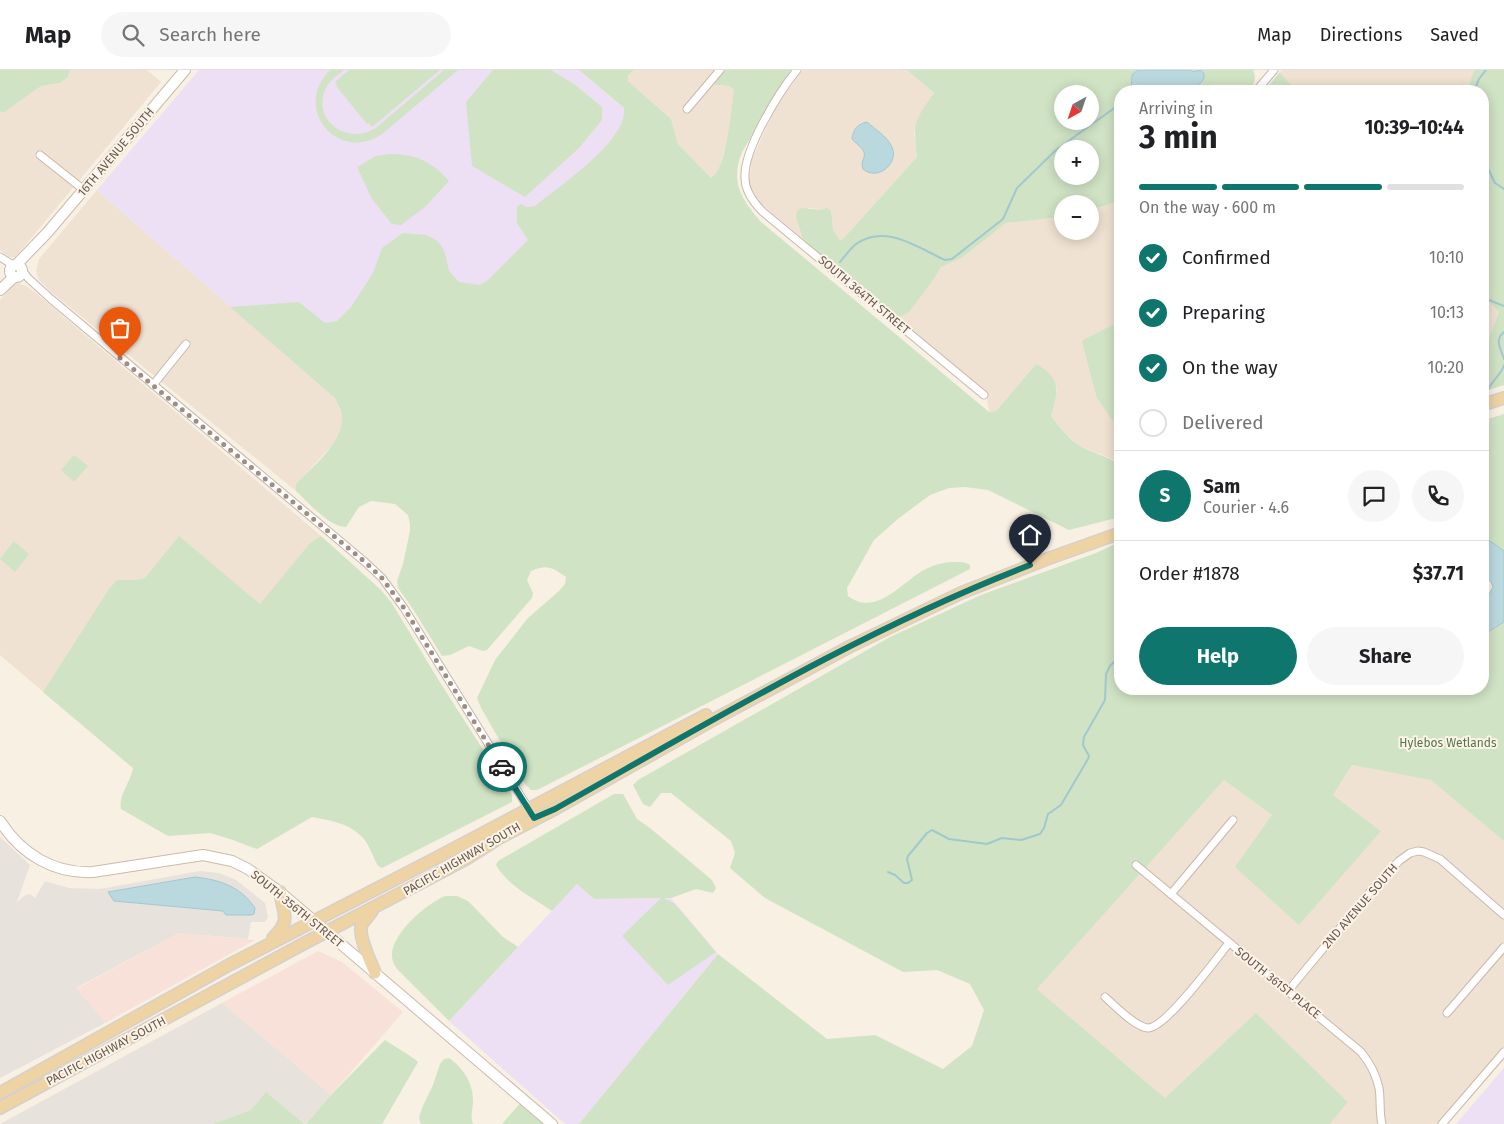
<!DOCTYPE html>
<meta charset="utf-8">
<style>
body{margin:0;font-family:"Fira Sans",sans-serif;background:#f6f6f6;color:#202124;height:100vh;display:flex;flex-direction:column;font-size:19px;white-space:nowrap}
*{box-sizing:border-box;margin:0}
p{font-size:16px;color:#757577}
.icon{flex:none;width:28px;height:28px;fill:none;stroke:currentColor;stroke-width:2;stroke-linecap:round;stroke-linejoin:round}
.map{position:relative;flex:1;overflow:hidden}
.drawer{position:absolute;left:1114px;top:15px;width:375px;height:610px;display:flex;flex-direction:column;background:#fff;border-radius:20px;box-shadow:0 2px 12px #0003}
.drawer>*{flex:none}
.needle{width:32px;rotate:220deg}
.buttons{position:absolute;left:1054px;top:15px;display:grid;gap:10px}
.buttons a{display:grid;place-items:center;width:45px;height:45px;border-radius:50%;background:#fff;box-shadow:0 2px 12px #0003;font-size:25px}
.pin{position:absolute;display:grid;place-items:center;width:42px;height:42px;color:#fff;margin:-51px -21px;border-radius:50% 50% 50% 0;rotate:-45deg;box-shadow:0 0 5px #0007}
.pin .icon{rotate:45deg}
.courier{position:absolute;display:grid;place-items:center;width:50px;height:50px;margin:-25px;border:4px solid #0f766e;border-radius:50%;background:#fff;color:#222;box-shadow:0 1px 6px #0007}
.summary em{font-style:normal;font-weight:700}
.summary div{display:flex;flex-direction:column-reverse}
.summary{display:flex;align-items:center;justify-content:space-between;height:85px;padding:0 25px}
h1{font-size:32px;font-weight:700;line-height:38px}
.bar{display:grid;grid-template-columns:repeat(4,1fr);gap:8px 5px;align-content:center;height:60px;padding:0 25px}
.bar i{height:6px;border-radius:4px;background:#e0e0e0}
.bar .current{background:#0f766e}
.bar p{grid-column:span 4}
.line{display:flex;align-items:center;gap:12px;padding:0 25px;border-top:1px solid #e0e0e0}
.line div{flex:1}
.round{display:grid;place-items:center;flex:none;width:52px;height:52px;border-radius:26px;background:#f6f6f6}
ol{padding:0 25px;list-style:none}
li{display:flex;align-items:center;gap:15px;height:55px}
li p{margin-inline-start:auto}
li .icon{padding:5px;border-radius:50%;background:#0f766e;color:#fff;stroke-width:4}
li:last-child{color:#757577}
li i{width:28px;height:28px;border:2px solid #e0e0e0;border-radius:50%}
.cta{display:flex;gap:10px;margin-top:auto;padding:10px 25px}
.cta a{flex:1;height:58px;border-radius:30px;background:#0f766e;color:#fff;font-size:20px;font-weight:700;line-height:58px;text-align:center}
.cta a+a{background:#f6f6f6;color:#202124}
header{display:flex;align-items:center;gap:30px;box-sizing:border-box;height:70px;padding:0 25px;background:#fff;border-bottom:1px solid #e0e0e0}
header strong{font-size:24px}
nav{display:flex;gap:28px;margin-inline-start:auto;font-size:18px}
.search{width:350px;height:45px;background:#f6f6f6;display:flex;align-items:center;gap:12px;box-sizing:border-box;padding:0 18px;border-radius:28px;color:#757577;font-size:19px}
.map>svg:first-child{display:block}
</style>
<header>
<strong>Map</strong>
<div class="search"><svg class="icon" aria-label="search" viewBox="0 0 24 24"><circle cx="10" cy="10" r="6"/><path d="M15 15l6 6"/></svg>Search here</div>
<nav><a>Map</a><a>Directions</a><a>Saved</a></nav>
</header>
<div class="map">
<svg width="1504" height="1054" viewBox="0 0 1504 1054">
<rect width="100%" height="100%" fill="#f8f0e3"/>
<!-- residential -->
<g fill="#efe2d2">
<path d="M70,0H147L161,12L17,185L15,187H9L0,180V41L3,43L41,16L60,13L68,7Z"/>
<path d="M634,0H725L717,10L720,16H729L734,20L728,67L719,99L714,107L711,108L678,74L671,49L628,11V7Z"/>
<path d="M803,0H907L934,23L914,62L917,87L843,169L840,170L833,160L831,148L821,140L809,138L796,148L803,169L760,133L749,114L751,91L773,43L781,29Z"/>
<path d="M1282,0H1474L1467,21H1296L1280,2Z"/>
<path d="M97,120L335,328L342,345V355L338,369L296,414V421L50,221L39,210L36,202L39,189Z"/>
<path d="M1120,131V396L1112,389L1080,376L1067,365L1051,346L1057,319L1036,294L996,341L989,342L986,322L893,245L901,247L934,209L941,197L963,187L1006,153L1062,147V161H1090V140Z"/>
<path d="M17,213L26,216L36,223L321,466L310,473L133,698L0,585V230L10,218Z"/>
<path d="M1483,226L1499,242L1483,284Z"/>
<path d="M1352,695L1435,710L1504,771V982L1442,1054H1330L1348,1032L1256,944L1165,1028L1037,919L1224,710L1272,745L1381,761L1333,725Z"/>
</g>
<!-- commercial -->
<g fill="#f7e1d8">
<path d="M179,863L255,870L105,953L76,919Z"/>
<path d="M318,881L342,892L403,942L331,1025L222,933Z"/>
</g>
<!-- industrial -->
<g fill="#e8e2dd">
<path d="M0,767L30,795L17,832L24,826L30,824L35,828L45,811L69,818L100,819L200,801L219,803L236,810L265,833L268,847L265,852H251L248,869L179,863L76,918L105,953L0,1008Z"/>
<path d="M222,933L331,1025L306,1054L251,1040L212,1054H0Z"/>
</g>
<!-- education -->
<g fill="#ede0f4">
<path d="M199,0H579L661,70L394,380L97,120Z"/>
<path d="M577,814L594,829L671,828L718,884L579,1054H565L449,951Z"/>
<path d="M1504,998V1054H1456Z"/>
</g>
<!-- green -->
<g fill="#d0e3c4" fill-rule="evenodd">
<path d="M0,0H70L68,7L60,13L41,16L3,43L0,41Z"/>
<path d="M330,0H344C336,6 329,11 325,20C312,53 350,76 377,57L444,0H458L382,64C337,94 292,37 330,0Z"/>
<path d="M349,0H440L372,57L369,53L367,54L336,16L337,15L335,12Z"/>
<path d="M493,0H551L574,14L602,37V50L579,78L525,127L472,96L466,32Z"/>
<path d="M579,0H634L628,6V11L671,49L678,74L711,108C727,100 731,38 734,20L729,16L715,15L717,10L725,0H791L742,82C730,112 741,128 760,151L989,342L996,341L1036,294C1062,308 1058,322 1051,346C1060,357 1069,370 1082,377C1095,384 1109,386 1120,396V447L1069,460L988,420L965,417L949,418L930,425L899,448L874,470L847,518L848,526C874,546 898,517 919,503C928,497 941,492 952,492C959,492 964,491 970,495V499L537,720H531L525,714L481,638L477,628L495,590L528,548L559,521L565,514L566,507C552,497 547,494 531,501L527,510L533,523L532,528L487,580L483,581L469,576L450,585L442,586L413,539L398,518L397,511L403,494L410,461V454L408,445L395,434L371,431L359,437L346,457C329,457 308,432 296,421V414C312,397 344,372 342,347C342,341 337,334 335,328L230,237L299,232L325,253L337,251L351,237L373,203L382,178L403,163L426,165L436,170L441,175L445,183L449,201L459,212L479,215L487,211L528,170L517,153V137L521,134L527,137L535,136C558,117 628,71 624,38Z"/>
<path d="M907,0H1253C1257,10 1254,14 1248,21H1120V131L1090,140V134H1062V147L1006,153L963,187L941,197L934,209L909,242L901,247L893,245L817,183L803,169L796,148L797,141L801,138L821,140L827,138L831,141L833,160L840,170L843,169L917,87C913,53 914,51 934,23ZM1062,24H1090V51H1062ZM1062,79H1090V106H1062Z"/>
<path d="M1474,0H1504V315L1483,322V284L1499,242L1483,226L1482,21H1467Z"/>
<path d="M1280,2L1296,21H1264Z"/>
<path d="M389,84C416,84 431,91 449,111L425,137L401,155L392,154L372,129L357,97L376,86Z"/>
<path d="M1115,254L1120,258V361L1097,328L1082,272L1083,270Z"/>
<path d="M1504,344V481L1483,466L1482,351Z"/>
<path d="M74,385L88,396L74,412L61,400Z"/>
<path d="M179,466L260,534L310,473L321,466L380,519L391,532L441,614L512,725V732L382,798L378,796C373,787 368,771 360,765C348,753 328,750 312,747L257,779L230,769L210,763L168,766L121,739C118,725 131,712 133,698L43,622L109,519L117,510H137L145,508Z"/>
<path d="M14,471L29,484L15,502L0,489Z"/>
<path d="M1120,472V619H1482L1483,565L1504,552V771L1431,710L1352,695L1333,725L1381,761L1299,855L1235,797L1272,745L1224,710L1037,919L1165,1028L1256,943L1348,1032L1330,1054H579L718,884L827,969L875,965L943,999L972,976L984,940L970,914L937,900L903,902L765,828L730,798L735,783L731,771L671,723H661L650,737L643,734L633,715L638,710L890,567L981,525L1096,483Z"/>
<path d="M614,724H623L637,749L650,758L712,810L716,818L713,823L696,819L671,828H664L675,834L716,882L668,915L623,867V865L661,828L594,829L577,814L552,841C533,828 508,816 496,795L498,791Z"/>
<path d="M445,826H457L468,831L503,867L518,877L449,951L401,903C397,899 392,893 392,886C391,864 426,834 445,826Z"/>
<path d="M385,970C396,978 408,983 418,992L382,1054H306L331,1025Z"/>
<path d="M449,988C463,998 473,1012 473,1031C473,1039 470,1046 473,1054H421L419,1048L422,1038L433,1015L440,994L444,989Z"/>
<path d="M266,1022L304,1054H212L251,1040Z"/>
<path d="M523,1030L552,1054H502Z"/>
</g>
<!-- water -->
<g fill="#bad9df" stroke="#a2c8cf">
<path d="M1138,0H1191L1193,2L1200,0L1204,3V8C1195,28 1150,21 1131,21L1132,5Z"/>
<path d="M867,52C875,59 886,66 891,75C901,92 878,112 863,99C860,91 866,88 864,82C862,77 855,73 852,69C853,59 858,54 867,52Z"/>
<path d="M1483,466L1504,481V552L1483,565V527L1489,524L1493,517L1491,512L1483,504Z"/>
<path d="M195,807C220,810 240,816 255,838L254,844L251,845H226L223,841L114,831L108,822Z"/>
</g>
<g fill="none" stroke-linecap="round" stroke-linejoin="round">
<!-- stream -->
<g stroke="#a2c8cf" stroke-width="2">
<path d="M1474,21L1479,9L1486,0"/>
<path d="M1482,86L1495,113L1504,119"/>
<path d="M840,192C845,186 850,179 856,174C886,153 918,178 945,190L952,189L1003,149L1017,118L1056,80L1120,34"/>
<path d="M1482,222L1489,230L1504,236"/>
<path d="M1504,262C1494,270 1501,279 1504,289"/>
<path d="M1488,320C1492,310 1502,304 1504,295"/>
<path d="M888,802L895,805L904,813H908L912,810L907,789L908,786L927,763L932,760L949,769L987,774L1002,768L1021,770L1040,764L1044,758L1048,744L1061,735L1088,689L1089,686L1083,675L1084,667L1105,630L1106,604L1110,596L1120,586"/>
</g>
<defs>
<g id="street">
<path d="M797,0C779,22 743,80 745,108C745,121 754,133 763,142L984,325"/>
<path d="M1256,21L1274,0"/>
<path d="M687,39L720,0"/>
<path d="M40,85L84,120"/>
<path d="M0,187L13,195"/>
<path d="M22,200L28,208L51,229L365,492L382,508L404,538L530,741"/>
<path d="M153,315L186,274"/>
<path d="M1136,795L1361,982C1370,993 1376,1004 1379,1018C1381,1030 1379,1042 1382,1054"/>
<path d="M1171,824L1233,750"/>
<path d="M1288,921L1369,823L1399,791L1410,783L1418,781L1424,782L1440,789L1504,845"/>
<path d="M1105,927C1114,935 1135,957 1148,958C1166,958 1216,889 1229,873"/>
<path d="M1447,943L1504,877"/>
<path d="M1442,1054L1504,982"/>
</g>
<g id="secondary">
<circle cx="16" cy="201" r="6"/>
<path d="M16,195L47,163L185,0"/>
<path d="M0,220L14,207"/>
<path d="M0,751C21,784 54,804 93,802L203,785L232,791L248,799L280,822L552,1054"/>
</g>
<g id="primary">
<path d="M1482,335L1504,328"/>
<path d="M372,841C369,845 365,850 362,854C357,865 371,892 375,903"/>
<path d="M273,868C291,850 284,846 280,822"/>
<path d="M0,1023L229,895L440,786L706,645"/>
<path d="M0,1038L303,874L428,809L466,789L499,768L555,739L713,650L849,577L961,523L1047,489L1120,463"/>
</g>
</defs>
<!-- street casing -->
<use href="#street" stroke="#c7b8ac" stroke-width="9"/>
<!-- secondary casing -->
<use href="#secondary" stroke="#ccbaac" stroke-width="12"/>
<!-- primary casing -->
<use href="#primary" stroke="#d6d0cd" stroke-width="14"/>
<!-- street -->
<use href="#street" stroke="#fff" stroke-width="7"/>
<!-- secondary -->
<use href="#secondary" stroke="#fff" stroke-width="10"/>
<!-- primary -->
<use href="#primary" stroke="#eed3a4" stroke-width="11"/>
</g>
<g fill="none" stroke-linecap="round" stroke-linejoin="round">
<!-- done -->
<path stroke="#9d8d82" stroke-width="5" stroke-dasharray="0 9" d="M120,288L365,492L382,508L404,538L502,697"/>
<!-- route -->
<path stroke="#0f766e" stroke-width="6" d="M502,697L534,748L555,739C710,652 864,559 1030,495"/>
</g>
<g text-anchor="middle" stroke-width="4" stroke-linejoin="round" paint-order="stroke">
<!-- street labels -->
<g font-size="12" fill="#6c584d" stroke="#fcf4e8">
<text transform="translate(116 82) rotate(-50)" y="4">16TH AVENUE SOUTH</text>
<text transform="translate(864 225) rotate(40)" y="4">SOUTH 364TH STREET</text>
<text transform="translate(462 789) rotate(-30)" y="4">PACIFIC HIGHWAY SOUTH</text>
<text transform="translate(1360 836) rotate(-49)" y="4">2ND AVENUE SOUTH</text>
<text transform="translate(297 839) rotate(39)" y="4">SOUTH 356TH STREET</text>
<text transform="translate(1278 913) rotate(39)" y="4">SOUTH 361ST PLACE</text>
<text transform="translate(106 981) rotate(-28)" y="4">PACIFIC HIGHWAY SOUTH</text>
</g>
<!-- park labels -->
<g font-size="12" fill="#56764a" stroke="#fcf4e8">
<text x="1448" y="677">Hylebos Wetlands</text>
</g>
</g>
</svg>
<div class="buttons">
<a><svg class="needle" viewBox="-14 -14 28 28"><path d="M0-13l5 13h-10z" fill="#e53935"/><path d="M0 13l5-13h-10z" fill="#757577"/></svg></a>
<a>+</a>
<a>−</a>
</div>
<div class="pin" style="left:120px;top:288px;background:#ea580c"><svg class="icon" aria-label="bag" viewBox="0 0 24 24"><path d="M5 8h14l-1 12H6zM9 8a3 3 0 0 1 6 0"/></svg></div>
<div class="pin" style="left:1030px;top:495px;background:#1f2937"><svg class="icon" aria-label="home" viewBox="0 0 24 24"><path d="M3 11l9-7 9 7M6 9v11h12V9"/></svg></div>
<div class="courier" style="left:502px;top:697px"><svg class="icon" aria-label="car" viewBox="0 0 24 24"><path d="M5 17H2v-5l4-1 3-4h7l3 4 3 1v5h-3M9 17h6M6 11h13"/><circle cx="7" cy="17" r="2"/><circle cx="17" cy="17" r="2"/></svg></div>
<section class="drawer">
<div class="summary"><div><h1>3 min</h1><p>Arriving in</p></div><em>10:39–10:44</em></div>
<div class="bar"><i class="current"></i><i class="current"></i><i class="current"></i><i></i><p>On the way · 600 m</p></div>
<ol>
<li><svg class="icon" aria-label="check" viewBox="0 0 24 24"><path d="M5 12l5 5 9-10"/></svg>Confirmed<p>10:10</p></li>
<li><svg class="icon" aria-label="check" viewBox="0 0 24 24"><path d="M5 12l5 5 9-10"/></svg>Preparing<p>10:13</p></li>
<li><svg class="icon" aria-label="check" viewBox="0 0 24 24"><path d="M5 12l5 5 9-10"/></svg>On the way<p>10:20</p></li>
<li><i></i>Delivered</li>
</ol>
<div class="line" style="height:90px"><b class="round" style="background:#0f766e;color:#fff">S</b><div><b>Sam</b><p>Courier · 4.6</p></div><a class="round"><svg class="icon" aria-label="chat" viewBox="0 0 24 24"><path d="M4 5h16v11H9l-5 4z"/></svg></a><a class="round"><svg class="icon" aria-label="phone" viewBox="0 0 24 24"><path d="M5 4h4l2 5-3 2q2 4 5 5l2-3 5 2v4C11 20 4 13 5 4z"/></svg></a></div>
<div class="line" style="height:65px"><div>Order #1878</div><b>$37.71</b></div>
<div class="cta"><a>Help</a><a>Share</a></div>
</section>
</div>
